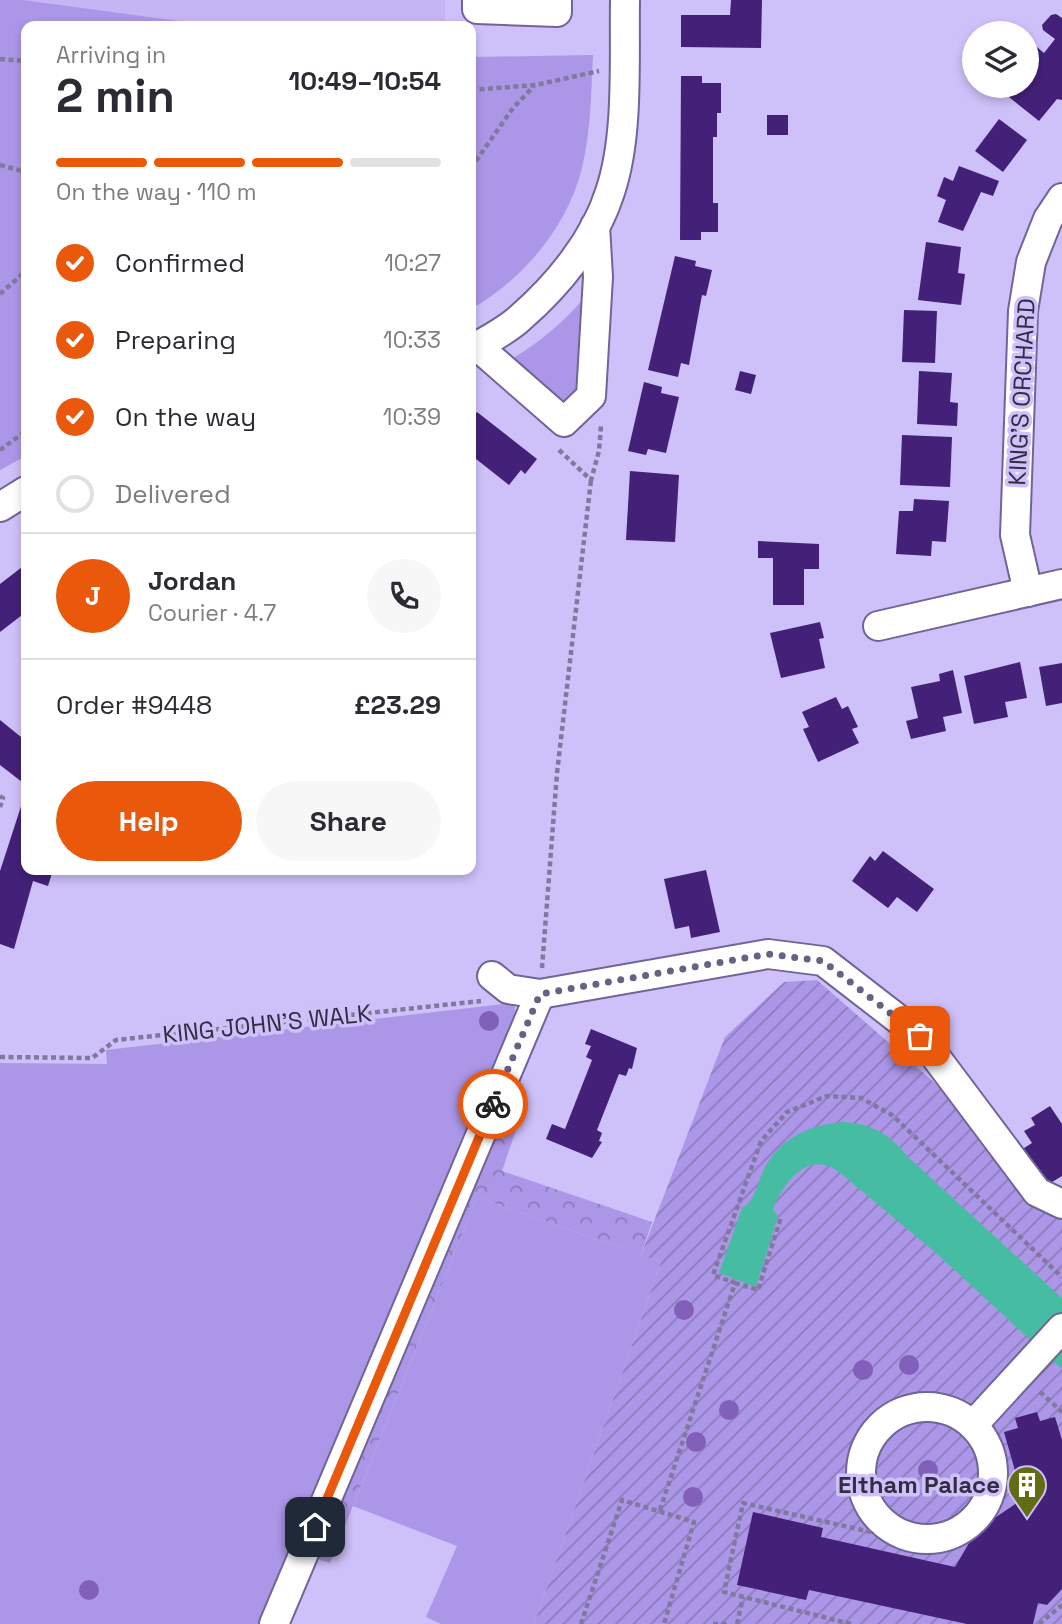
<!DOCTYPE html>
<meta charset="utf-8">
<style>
body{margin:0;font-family:"Space Grotesk",sans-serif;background:#f7f7f7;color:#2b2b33;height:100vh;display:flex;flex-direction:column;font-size:26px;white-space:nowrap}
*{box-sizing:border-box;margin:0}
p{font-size:23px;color:#7c7c81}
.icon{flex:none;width:38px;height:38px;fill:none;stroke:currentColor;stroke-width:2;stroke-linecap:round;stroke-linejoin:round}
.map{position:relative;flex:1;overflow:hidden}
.drawer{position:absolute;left:21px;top:21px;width:455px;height:854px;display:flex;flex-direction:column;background:#fff;border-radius:14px;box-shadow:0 4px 10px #0003}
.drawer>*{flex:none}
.controls{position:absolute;left:962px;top:21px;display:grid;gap:14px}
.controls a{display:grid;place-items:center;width:77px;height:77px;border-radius:50%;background:#fff;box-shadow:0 4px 10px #0003;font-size:35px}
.pin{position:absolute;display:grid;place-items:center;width:60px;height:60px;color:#fff;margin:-30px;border-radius:14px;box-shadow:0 4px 10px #0006}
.courier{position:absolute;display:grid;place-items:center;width:70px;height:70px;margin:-35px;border:5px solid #ea580c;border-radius:50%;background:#fff;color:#222;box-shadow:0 2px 9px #0007}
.overview em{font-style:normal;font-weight:600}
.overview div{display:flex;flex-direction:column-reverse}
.overview{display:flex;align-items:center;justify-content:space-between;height:119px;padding:0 35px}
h1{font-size:46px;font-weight:600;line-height:52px}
.bar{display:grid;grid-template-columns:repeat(4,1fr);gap:10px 7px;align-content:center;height:84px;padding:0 35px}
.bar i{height:9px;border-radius:5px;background:#e1e1e2}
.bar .active{background:#ea580c}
.bar p{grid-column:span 4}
.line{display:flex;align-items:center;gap:18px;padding:0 35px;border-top:2px solid #e1e1e2}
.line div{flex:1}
.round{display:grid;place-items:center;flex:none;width:74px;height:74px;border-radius:37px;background:#f7f7f7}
ol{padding:0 35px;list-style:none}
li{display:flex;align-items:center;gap:21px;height:77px}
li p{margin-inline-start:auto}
li .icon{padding:7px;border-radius:50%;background:#ea580c;color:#fff;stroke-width:4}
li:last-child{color:#7c7c81}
li i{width:38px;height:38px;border:4px solid #e1e1e2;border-radius:50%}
.button{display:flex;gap:14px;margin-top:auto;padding:14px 35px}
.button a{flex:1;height:80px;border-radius:42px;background:#ea580c;color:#fff;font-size:28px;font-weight:600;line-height:80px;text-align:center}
.button a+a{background:#f7f7f7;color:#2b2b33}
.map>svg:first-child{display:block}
</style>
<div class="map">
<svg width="1062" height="1624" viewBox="0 0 1062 1624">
<defs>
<pattern id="forest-crowns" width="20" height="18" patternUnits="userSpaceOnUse" patternTransform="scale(1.75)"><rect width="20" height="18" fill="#ac96e7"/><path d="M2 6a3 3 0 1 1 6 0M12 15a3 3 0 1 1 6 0" fill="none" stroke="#8d7bbd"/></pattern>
<pattern id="garden-furrows" width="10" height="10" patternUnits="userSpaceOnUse" patternTransform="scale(1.75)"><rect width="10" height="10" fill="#ac96e7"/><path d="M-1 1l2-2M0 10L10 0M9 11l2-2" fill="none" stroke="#8d7bbd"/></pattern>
</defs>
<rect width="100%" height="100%" fill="#cec0f8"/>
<!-- built -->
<path fill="#c5b5f4" d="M23,0H445V26H218Z"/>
<!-- green -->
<g fill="#ac96e7">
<path d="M0,0H23L217,26H26V456L0,470Z"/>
<path d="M593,55C591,93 591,131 582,168C567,228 523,279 471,309V57Z"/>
<path d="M587,295L584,388L562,410L507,362C539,343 563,323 587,295Z"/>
<path d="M513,1003L518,1019L444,1182L265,1624H0V1063L107,1064L106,1050Z"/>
<path d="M477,1197L661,1262L534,1624H441L426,1617L457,1546L353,1506Z"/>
</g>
<!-- forest -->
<path fill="url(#forest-crowns)" d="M493,1121L516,1130L502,1171L652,1222L641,1255L477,1197L330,1563L314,1558Z"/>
<!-- garden -->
<path fill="url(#garden-furrows)" d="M817,980L1062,1194V1624H534L661,1262L641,1255L725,1037L784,982Z"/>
<!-- water -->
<path fill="#46bda3" d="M843,1122C871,1123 891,1135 908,1157L1062,1298V1369L936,1253L839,1172C808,1149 784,1182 773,1209L778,1216L756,1287L719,1273L742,1208C754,1201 756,1189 761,1176C775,1141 806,1125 843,1122Z"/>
<!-- building -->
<g fill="#432179">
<path d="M731,0H762L761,48L681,47V15H730Z"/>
<path d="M1056,14L1062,18V100L1057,99L1039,121L995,86H1027V49L1032,43L1044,53L1055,39L1043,30L1042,25L1051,15Z"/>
<path d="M681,76H702V83H721V113H717V137H713V203H718V232H701V240H680Z"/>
<rect x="767" y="115" width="21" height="20"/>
<path d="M999,119L1027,140L1003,172L975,151Z"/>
<path d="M959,166L999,181L993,196L981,192L963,231L938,222L946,200L937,196L944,177L953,181Z"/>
<path d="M926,242L961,247L958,273L965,274L961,305L918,300Z"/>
<path d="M675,256L696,261L695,266L712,270L706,296L702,295L689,365L681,363L678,377L648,370Z"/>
<path d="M904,310L937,311L935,363L902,362Z"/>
<path d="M740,371L756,375L751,394L735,390Z"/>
<path d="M919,371L952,373L950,402L958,403L957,426L917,424Z"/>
<path d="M644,382L662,387L661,393L679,397L666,453L648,449L646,455L628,451Z"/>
<path d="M477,412L537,459L525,474L521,470L509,485L471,455V420Z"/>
<path d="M902,435L952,437L950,487L900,485Z"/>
<path d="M630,471L679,475L675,542L626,540Z"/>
<path d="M914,499L949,501L946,542L932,541L931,556L896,554L899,511H913Z"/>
<path d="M758,541L819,544V569H804V605H773V558H758Z"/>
<path d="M26,564V612L0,632V584Z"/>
<path d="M820,622L824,638L819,639L825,668L781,678L770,633Z"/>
<path d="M1020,662L1027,698L1005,702L1008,717L974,724L964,676Z"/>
<path d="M1062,663V703L1046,706L1039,667Z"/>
<path d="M953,670L962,713L943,717L946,731L911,739L906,721L918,718L911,687L940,681L939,674Z"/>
<path d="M836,697L842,709L848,706L858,727L852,729L859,743L818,762L803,729L809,727L802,712Z"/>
<path d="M0,720L26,741V778L22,782L0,765Z"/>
<path d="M26,791V870H53L48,886L33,881L14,949L0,944V871Z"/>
<path d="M883,851L934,889L917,912L897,897L888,908L852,881L870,856L875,861Z"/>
<path d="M706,870L720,932L691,938L689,926L675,929L664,879Z"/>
<path d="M591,1029L637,1048L632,1069L629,1068L626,1076L619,1074L597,1130L602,1133L599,1141L602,1142L592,1158L546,1139L552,1124L565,1129L592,1060L586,1057L591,1046L585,1044Z"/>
<path d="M1050,1106L1062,1124V1176L1044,1187L1021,1150L1032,1143L1024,1131L1035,1125L1031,1118Z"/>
<path d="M1037,1412L1040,1421L1055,1417L1062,1440V1589L1047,1605L1038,1603L1033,1624H967L809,1590L806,1600L737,1585L753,1512L823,1528L821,1537L955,1567L969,1543L984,1525L1023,1499L1004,1432L1018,1428L1015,1418Z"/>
</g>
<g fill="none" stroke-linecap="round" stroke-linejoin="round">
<defs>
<g id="minor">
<path d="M477,0V9L557,12V0"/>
<path d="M477,346L564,422L591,396L598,277L595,226"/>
<path d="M471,350C487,340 506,331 520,318C558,285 595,240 610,192C629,136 624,60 625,0"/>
<path d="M0,507L26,491"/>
<path d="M1028,592L1015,535L1023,311L1031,262L1048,219L1062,198"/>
<path d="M878,626L1062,584"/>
<path d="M492,976L508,989L540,994L768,954L823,961L920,1036L1037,1192L1062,1204"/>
<circle cx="927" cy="1473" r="66"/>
<path d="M973,1425L1062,1328"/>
<path d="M274,1624L540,994"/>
</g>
</defs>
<!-- minor casing -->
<use href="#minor" stroke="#716496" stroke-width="32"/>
<!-- path -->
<g stroke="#82789f" stroke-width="4.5" stroke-dasharray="5 3.5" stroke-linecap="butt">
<path d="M0,59L26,61"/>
<path d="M23,61L26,174"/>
<path d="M471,90L536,85L599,71"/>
<path d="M0,165L26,172"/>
<path d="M471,168L513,108L534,86"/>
<path d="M0,294L26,271"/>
<path d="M0,450L26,431"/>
<path d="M559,450L591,480L599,451L601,426"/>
<path d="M0,796L3,798L0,807"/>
<path d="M542,968L557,773L591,480"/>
<path d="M0,1057L92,1058L116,1040L481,1001"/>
<path d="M735,1283L758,1290L781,1217"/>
<path d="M1040,1392L1062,1412"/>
<path d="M660,1510L735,1283L713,1275L761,1141L787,1112L827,1096L861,1098L892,1115L1062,1277"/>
<path d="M581,1624L622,1500L694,1522L664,1624"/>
<path d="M713,1624H727"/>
<path d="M737,1624L743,1597"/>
<path d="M851,1624L724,1592L743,1503L875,1533L897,1532"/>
<path d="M1039,1624L1062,1605"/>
</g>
<!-- minor -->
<use href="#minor" stroke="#fff" stroke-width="28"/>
</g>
<!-- trees -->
<g fill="#825fb8">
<circle cx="489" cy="1021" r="10"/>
<circle cx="684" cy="1310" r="10"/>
<circle cx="909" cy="1365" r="10"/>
<circle cx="863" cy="1370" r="10"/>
<circle cx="729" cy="1410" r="10"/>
<circle cx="696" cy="1442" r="10"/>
<circle cx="928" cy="1470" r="10"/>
<circle cx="693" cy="1497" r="10"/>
<circle cx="89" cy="1590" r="10"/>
</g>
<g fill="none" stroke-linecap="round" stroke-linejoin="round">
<!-- done -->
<path stroke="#696082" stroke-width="7" stroke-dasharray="0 12.6" d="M493,1104L540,994L768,954L823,961L920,1036"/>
<!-- route -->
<path stroke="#ea580c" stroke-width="9" d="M315,1527L493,1104"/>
</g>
<!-- icons -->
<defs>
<symbol id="building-pin" viewBox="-11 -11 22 30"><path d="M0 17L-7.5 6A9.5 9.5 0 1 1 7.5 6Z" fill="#626c12" stroke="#cec0f8"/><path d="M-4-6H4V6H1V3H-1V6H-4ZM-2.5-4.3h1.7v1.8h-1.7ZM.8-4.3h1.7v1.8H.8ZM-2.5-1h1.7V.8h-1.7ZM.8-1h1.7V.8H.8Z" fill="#fff"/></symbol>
</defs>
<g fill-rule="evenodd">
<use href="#building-pin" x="1005" y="1463" width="44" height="60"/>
</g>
<g text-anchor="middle" stroke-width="7" stroke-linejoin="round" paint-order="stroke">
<!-- street labels -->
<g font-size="24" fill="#332d43" stroke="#cec0f8">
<text transform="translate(1022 392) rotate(-87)" y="8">KING'S ORCHARD</text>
<text transform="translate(267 1024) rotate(-6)" y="8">KING JOHN'S WALK</text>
</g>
<!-- poi labels -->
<g font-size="24" font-weight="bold" fill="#332d43" stroke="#cec0f8" text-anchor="end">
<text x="1000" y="1493">Eltham Palace</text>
</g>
</g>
</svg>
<div class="controls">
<a><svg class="icon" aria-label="layers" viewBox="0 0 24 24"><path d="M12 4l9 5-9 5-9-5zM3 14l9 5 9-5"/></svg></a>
</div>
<div class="pin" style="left:920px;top:1036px;background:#ea580c"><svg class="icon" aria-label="bag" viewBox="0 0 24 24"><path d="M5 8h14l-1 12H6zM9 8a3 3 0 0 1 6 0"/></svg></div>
<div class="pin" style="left:315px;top:1527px;background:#1f2937"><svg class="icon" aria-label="home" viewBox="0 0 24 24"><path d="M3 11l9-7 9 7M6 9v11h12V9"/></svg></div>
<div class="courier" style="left:493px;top:1104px"><svg class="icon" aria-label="bike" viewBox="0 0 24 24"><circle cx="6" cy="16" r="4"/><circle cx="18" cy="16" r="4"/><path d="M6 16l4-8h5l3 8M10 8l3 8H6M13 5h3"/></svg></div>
<section class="drawer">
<div class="overview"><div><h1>2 min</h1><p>Arriving in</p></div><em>10:49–10:54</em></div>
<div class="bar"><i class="active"></i><i class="active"></i><i class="active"></i><i></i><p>On the way · 110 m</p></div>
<ol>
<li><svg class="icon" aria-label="check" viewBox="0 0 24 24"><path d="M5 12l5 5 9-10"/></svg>Confirmed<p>10:27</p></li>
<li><svg class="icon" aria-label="check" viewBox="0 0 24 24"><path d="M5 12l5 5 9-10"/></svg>Preparing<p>10:33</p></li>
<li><svg class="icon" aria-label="check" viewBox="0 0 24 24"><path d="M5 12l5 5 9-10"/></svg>On the way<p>10:39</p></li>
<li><i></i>Delivered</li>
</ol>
<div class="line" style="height:126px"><b class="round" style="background:#ea580c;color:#fff">J</b><div><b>Jordan</b><p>Courier · 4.7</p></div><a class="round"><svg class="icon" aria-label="phone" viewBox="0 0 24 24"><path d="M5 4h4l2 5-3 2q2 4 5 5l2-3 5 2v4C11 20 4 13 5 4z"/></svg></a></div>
<div class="line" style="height:91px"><div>Order #9448</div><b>£23.29</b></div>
<div class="button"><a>Help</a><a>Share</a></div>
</section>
</div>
